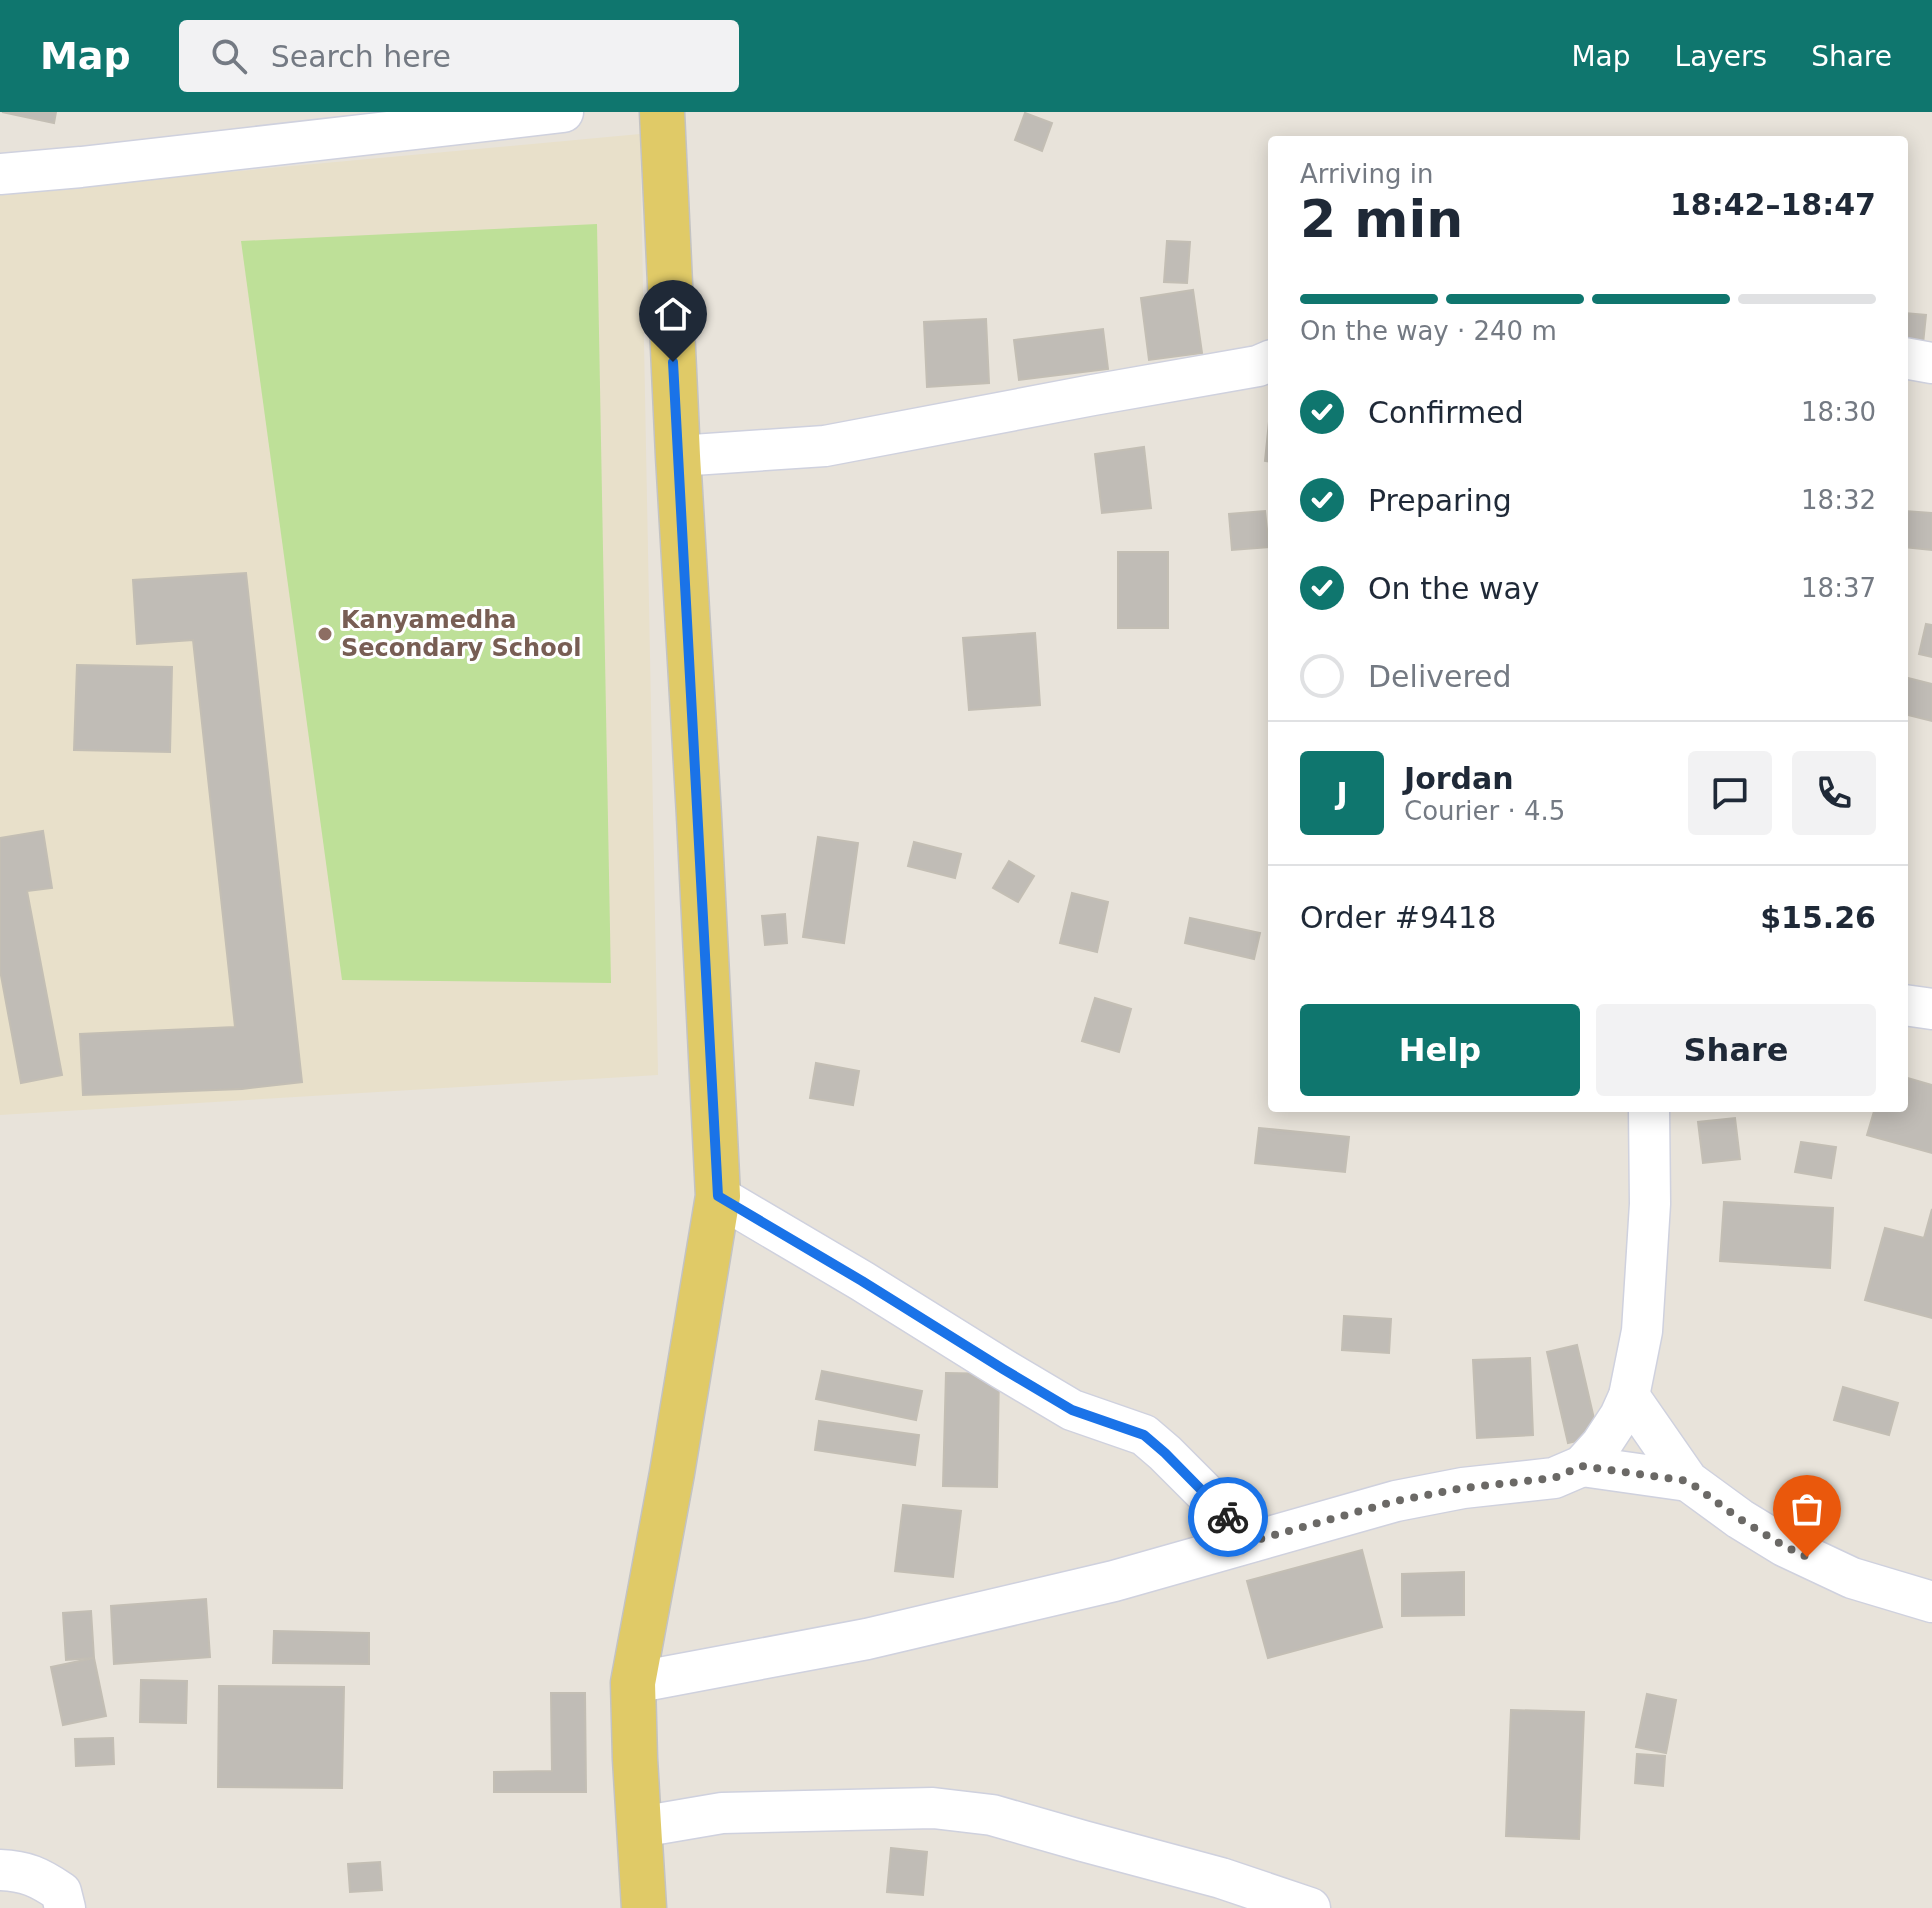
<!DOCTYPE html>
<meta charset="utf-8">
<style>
body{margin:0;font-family:"DejaVu Sans",sans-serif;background:#f2f2f3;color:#1f2937;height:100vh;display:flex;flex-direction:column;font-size:30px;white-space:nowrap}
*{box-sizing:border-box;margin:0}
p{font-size:26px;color:#747a83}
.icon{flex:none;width:44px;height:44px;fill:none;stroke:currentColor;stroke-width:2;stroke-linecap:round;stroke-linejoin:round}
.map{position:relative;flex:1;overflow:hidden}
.details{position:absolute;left:1268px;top:24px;width:640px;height:976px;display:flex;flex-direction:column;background:#fff;border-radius:8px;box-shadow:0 4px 20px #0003}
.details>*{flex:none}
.pin{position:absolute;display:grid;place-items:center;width:68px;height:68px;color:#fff;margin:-82px -34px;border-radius:50% 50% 50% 0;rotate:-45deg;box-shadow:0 0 8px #0007}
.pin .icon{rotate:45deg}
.courier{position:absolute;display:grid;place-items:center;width:80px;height:80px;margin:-40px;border:6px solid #1a73e8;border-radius:50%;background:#fff;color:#222;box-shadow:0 2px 10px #0007}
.overview em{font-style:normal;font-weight:600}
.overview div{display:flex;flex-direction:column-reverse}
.overview{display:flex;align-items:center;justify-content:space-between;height:136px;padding:0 32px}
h1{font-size:52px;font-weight:600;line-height:60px}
.bar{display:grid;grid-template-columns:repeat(4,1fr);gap:12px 8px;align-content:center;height:96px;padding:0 32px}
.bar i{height:10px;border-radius:6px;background:#e0e1e3}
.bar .on{background:#0f766e}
.bar p{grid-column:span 4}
.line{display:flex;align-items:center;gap:20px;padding:0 32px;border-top:2px solid #e0e1e3}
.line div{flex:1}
.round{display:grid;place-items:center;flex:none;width:84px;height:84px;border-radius:8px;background:#f2f2f3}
ol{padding:0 32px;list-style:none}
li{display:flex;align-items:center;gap:24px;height:88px}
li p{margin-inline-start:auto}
li .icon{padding:8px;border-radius:50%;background:#0f766e;color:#fff;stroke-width:4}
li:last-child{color:#747a83}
li i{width:44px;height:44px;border:4px solid #e0e1e3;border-radius:50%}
.primary-button{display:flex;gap:16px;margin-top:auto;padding:16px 32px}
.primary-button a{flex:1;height:92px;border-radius:8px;background:#0f766e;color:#fff;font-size:32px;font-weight:600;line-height:92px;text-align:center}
.primary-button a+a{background:#f2f2f3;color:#1f2937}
header{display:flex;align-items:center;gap:48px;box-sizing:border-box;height:112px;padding:0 40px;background:#0f766e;color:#fff}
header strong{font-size:38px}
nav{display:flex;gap:44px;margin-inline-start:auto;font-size:28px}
.search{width:560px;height:72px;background:#f2f2f3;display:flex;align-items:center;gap:20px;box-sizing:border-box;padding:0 28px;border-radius:8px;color:#747a83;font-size:30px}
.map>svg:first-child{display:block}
</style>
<header>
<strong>Map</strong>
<div class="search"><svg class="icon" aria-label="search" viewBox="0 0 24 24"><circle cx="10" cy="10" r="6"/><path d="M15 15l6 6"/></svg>Search here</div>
<nav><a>Map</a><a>Layers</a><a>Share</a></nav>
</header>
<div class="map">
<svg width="1932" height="1796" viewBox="0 0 1932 1796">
<rect width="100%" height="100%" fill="#e8e3da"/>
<!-- education -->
<path fill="#e8e0ca" d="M640,22L658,963L0,1003V81Z"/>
<!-- pitch -->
<path fill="#bee098" d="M597,112L611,871L342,868L241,129Z"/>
<!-- building -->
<g fill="#c0bcb6" stroke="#c3beb4" stroke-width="2">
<path d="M2,0H56L54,11Z"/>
<path d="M1025,1L1052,11L1042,39L1015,28Z"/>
<path d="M1167,129L1190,130L1187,171L1164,170Z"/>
<path d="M1193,178L1202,241L1149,248L1141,186Z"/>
<path d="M1904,201L1926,203L1923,232L1904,230Z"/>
<path d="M986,207L989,271L927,275L924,210Z"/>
<path d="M1103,217L1108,257L1019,268L1014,228Z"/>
<path d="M1272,280V350L1265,349Z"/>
<path d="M1144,335L1151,396L1102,401L1095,342Z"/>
<path d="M1265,399L1269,435L1232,438L1229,402Z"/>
<path d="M1904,399L1932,401V438L1904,435Z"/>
<rect x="1118" y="440" width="50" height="76"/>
<path d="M246,461L302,970L242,977L83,983L80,922L235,915L193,528L137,532L133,468Z"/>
<path d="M1926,512L1932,513V545L1919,542Z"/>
<path d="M1035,521L1040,593L969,598L963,526Z"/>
<path d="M77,553L172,555L170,640L74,638Z"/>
<path d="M1904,565L1932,572V609L1904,602Z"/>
<path d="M43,719L52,776L27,779L62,963L21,971L0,858V726Z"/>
<path d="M818,725L858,731L844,831L803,825Z"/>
<path d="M914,730L961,742L955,766L908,754Z"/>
<path d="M1009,749L1034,764L1018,790L993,776Z"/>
<path d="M1072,781L1108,790L1097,840L1060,831Z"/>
<path d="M785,802L787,831L765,833L762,804Z"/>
<path d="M1190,806L1260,821L1254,847L1185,831Z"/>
<path d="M1095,886L1131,897L1119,940L1082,929Z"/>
<path d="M816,951L859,959L853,993L810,986Z"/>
<path d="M1904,965L1932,973V1041L1867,1023L1875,996H1904Z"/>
<path d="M1735,1006L1740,1047L1703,1051L1698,1010Z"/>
<path d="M1259,1016L1349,1025L1345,1060L1255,1051Z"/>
<path d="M1801,1030L1836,1035L1831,1066L1795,1060Z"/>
<path d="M1724,1090L1833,1096L1830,1156L1720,1149Z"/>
<path d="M1932,1097V1206L1865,1188L1885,1116L1924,1126Z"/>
<path d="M1344,1204L1391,1207L1389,1241L1342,1238Z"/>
<path d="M1577,1233L1598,1324L1568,1331L1547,1240Z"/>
<path d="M1530,1246L1533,1323L1477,1326L1473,1248Z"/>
<path d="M822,1259L922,1279L916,1308L816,1287Z"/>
<path d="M946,1261L999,1262L997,1375L943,1374Z"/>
<path d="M1843,1275L1898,1291L1889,1323L1834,1308Z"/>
<path d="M819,1309L919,1323L915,1353L815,1338Z"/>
<path d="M903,1393L961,1399L953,1465L895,1459Z"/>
<path d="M1362,1438L1382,1515L1268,1546L1247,1469Z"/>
<path d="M1464,1460V1503L1402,1504V1462Z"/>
<path d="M206,1487L210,1545L114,1552L111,1494Z"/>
<path d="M91,1499L94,1546L66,1548L63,1501Z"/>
<path d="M274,1519L369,1521V1552L273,1551Z"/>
<path d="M94,1546L106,1604L63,1613L51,1555Z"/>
<path d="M141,1568L187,1569L186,1611L140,1610Z"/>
<path d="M219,1574L344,1575L342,1676L218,1675Z"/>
<path d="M551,1581H585L586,1680H494V1660L552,1659Z"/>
<path d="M1647,1582L1676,1588L1666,1641L1636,1635Z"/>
<path d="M1511,1598L1584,1600L1579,1727L1506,1724Z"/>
<path d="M113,1626L114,1652L76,1654L75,1627Z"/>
<path d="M1637,1642L1665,1644L1663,1674L1635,1671Z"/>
<path d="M891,1736L927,1740L923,1783L887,1780Z"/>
<path d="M380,1750L382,1778L350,1780L348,1752Z"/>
</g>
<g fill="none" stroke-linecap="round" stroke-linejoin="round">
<defs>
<g id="minor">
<path d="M0,62L81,55L563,0"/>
<path d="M1904,246L1932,251"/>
<path d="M678,344L825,334L1093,283L1258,254L1272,248"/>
<path d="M1904,893L1932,897"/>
<path d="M718,1084L862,1169L1003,1257L1072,1298L1144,1323L1165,1341L1253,1429"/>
<path d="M1629,1284L1688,1369L1740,1407L1784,1434L1852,1466L1932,1490"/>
<path d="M1582,1354L1688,1369"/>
<path d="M633,1571L867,1527L1114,1469L1396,1389L1463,1376L1554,1366L1582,1354L1601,1333L1620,1304L1629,1284L1642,1219L1650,1092L1649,996"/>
<path d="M640,1715L722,1701L933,1696L992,1703L1083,1729L1221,1766L1310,1796"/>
<path d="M0,1758C26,1759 39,1765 61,1780L65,1796"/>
</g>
<path id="major" d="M644,1796L635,1647L633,1571L672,1361L718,1084L699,704L678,344L662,0"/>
</defs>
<!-- minor casing -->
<use href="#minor" stroke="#cfd1de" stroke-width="43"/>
<!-- major casing -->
<use href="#major" stroke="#c3c3c3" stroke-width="47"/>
<!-- minor -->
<use href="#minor" stroke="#fff" stroke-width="40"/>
<!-- major -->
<use href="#major" stroke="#e0ca67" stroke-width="44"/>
</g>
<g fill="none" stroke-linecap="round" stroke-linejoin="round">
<!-- done -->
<path stroke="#6b6966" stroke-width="8" stroke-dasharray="0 14.4" d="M1228,1405L1253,1429L1396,1389L1463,1376L1554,1366L1582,1354L1688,1369L1740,1407L1784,1434L1807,1445"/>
<!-- route -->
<path stroke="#1a73e8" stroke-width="10" d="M673,250L718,1084L862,1169L1003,1257L1072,1298L1144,1323L1165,1341L1228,1405"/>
</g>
<!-- markers -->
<circle fill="#8d6e63" stroke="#fff" stroke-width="3" cx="325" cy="522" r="8"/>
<g text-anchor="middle" stroke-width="6" stroke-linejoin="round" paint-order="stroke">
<!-- education labels -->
<g font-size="24" font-weight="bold" fill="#785e54" stroke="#fff" text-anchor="start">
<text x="341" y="516">Kanyamedha<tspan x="341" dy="28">Secondary School</tspan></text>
</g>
</g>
</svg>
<div class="pin" style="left:1807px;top:1445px;background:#ea580c"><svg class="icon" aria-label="bag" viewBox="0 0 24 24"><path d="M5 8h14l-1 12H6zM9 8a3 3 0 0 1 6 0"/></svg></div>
<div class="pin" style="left:673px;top:250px;background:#1f2937"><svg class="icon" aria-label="home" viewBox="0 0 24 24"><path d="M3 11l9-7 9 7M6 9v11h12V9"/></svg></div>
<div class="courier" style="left:1228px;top:1405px"><svg class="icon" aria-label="bike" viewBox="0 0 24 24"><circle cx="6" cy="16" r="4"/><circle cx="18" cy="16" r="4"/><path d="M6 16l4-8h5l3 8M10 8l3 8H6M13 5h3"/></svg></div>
<section class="details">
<div class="overview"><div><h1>2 min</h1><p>Arriving in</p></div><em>18:42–18:47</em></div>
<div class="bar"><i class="on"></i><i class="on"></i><i class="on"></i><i></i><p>On the way · 240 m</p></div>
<ol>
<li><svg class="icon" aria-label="check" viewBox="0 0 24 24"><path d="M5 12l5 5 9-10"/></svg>Confirmed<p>18:30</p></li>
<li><svg class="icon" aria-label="check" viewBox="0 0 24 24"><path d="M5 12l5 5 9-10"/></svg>Preparing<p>18:32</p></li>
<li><svg class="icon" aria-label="check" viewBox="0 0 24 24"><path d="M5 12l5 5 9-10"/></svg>On the way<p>18:37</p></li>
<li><i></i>Delivered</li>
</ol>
<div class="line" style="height:144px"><b class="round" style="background:#0f766e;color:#fff">J</b><div><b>Jordan</b><p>Courier · 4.5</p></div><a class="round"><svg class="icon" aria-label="chat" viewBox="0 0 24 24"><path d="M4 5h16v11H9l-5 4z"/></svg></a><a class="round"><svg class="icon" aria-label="phone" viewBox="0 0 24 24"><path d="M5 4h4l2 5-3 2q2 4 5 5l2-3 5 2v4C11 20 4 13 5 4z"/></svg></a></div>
<div class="line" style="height:104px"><div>Order #9418</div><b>$15.26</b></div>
<div class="primary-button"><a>Help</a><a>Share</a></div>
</section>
</div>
